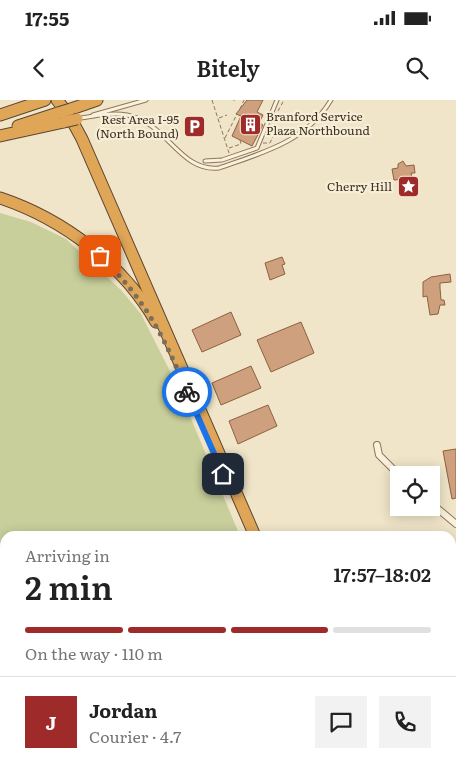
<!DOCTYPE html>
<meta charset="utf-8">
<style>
body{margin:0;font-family:Literata,serif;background:#f2f2f2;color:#222;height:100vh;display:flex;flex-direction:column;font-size:19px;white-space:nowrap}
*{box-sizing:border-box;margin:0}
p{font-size:16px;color:#767676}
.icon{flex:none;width:28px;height:28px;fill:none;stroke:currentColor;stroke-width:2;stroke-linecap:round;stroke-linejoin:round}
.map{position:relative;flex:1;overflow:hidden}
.details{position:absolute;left:0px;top:431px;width:456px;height:246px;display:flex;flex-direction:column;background:#fff;border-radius:15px 15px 0 0;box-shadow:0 2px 12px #0003}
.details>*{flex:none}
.buttons{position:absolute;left:390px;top:366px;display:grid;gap:10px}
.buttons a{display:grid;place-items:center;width:50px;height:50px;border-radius:0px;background:#fff;box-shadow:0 2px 12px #0003;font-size:25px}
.pin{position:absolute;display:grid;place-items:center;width:42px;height:42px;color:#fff;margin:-21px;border-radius:10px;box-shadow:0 2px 8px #0006}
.courier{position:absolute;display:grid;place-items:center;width:50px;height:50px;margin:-25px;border:4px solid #1a73e8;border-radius:50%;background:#fff;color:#222;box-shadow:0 1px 6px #0007}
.overview em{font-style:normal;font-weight:600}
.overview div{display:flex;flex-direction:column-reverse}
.overview{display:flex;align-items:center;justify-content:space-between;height:85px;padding:0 25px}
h1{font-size:32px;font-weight:600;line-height:38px}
.bar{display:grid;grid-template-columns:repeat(4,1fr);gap:8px 5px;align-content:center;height:60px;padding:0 25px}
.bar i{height:6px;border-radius:4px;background:#e0e0e0}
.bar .current{background:#9e2b2a}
.bar p{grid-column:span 4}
.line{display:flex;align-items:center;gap:12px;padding:0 25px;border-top:1px solid #e0e0e0}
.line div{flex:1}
.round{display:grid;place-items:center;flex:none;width:52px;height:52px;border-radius:0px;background:#f2f2f2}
.status{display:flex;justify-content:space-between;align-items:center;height:35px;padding:0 25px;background:#fff;direction:ltr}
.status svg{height:14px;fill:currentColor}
header{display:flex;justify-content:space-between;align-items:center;height:65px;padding:0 25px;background:#fff;font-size:22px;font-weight:600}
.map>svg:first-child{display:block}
</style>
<div class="status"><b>17:55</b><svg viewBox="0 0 49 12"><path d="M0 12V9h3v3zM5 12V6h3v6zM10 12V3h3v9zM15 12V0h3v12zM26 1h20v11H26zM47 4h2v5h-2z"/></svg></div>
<header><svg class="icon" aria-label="back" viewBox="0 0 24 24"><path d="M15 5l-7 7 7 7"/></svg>Bitely<svg class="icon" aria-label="search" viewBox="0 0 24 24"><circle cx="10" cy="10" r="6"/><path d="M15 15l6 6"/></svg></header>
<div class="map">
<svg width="456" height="677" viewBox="0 0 456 677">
<rect width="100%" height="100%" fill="#f0e5c8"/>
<!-- green -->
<g fill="#c8cf9b">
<path d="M0,113L31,122L66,139L121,190L141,214L177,285L240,436H5V590L0,586Z"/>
<path d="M345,673L347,677H109L103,673Z"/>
</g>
<!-- building -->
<g fill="#cfa07d" stroke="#8d6041">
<path d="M247,0H263L257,12L263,15L259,23L263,25L252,46L232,36L241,16L236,14Z"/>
<path d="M403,61L406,66L414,65L415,73H411L412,77L408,79L394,80L392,69L398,68V64Z"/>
<path d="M282,157L285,164L282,165L285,174L270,180L265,163Z"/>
<path d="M450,174L451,182L440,183V188L441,200H444L445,205H440L438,214L430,215L427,196L423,197V182L431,177Z"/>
<path d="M231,212L241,235L202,252L192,230Z"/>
<path d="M301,222L314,253L271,272L257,240Z"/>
<path d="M251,266L261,288L221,305L212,283Z"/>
<path d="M268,305L277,326L238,344L229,321Z"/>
<path d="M456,349V398L452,399L443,351Z"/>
</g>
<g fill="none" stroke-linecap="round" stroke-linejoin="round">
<defs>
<g id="lane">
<path d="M93,15L146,0"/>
<path d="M80,18C96,16 112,12 127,15C168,23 179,72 219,68C262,53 306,42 331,0"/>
<path d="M205,61L222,60L257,48L277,0"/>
</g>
<g id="street">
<path d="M377,345L379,355L399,375"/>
<path d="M431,403L456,424"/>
</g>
<g id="highway">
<path d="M57,0L69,15L82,39L255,436"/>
<path d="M71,9L97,0"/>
<path d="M0,15L45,0"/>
<path d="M18,26L58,13"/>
<path d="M0,36L64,22"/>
<path d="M0,98C63,119 123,164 156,222"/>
<path d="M357,672L360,677"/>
</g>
</defs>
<!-- lane casing -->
<use href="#lane" stroke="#8d775c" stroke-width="5"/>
<!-- street casing -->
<use href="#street" stroke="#8d775c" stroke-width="8"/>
<!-- highway casing -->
<use href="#highway" stroke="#5b4530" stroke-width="13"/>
<!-- path -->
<g stroke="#8d775c" stroke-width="1" stroke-dasharray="4 2.5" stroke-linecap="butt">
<path d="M212,0L229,53"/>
<path d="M234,0V1"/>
<path d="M240,9L244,0"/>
<path d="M278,11L284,0"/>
<path d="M219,18L227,15"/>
<path d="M225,38L237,14"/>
<path d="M263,43H270L274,34"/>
<path d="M229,48L241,44L240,40"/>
</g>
<!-- lane -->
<use href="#lane" stroke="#faf1dc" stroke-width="3"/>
<!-- street -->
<use href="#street" stroke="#faf1dc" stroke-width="6"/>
<!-- highway -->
<use href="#highway" stroke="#e0a658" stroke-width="11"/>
<defs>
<g id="rail">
<path d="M0,599L5,603"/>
<path d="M97,672L102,677"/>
</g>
</defs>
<!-- rail casing -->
<use href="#rail" stroke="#3d2e20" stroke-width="4"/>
<!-- rail -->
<use href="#rail" stroke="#f7eed8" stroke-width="2" stroke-dasharray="5.5" stroke-linecap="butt"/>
<defs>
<g id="highway-bridge">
<path d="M58,13L71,9"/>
<path d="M64,22L77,19"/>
</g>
</defs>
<!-- highway-bridge casing -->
<use href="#highway-bridge" stroke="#5b4530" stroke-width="13" stroke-linecap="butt"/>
<!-- highway-bridge -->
<use href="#highway-bridge" stroke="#e0a658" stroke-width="11"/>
</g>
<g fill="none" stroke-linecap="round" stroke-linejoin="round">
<!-- done -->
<path stroke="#7c6e5b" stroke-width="5" stroke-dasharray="0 9" d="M100,156C145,199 164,236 187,292"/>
<!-- route -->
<path stroke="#1a73e8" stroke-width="6" d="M187,292L223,374"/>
</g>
<!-- icons -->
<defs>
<symbol id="building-square" viewBox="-11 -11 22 22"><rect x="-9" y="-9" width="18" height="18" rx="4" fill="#9e2b2a" stroke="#f7eed8"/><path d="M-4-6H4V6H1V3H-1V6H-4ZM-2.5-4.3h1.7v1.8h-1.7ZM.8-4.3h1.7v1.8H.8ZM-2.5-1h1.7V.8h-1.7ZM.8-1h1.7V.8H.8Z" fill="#fff"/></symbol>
<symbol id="parking-square" viewBox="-11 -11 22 22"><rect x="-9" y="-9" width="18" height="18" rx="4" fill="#9e2b2a" stroke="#f7eed8"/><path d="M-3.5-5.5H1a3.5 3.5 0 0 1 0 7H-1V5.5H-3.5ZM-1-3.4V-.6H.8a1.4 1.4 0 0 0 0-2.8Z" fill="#fff"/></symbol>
<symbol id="sight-square" viewBox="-11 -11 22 22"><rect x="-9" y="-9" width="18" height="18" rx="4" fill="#9e2b2a" stroke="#f7eed8"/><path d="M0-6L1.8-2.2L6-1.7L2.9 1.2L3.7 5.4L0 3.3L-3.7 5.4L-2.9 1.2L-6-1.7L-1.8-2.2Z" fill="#fff"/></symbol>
</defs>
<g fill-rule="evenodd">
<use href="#building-square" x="238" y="12" width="25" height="25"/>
<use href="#parking-square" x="182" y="14" width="25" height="25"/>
<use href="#sight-square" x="396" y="74" width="25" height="25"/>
</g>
<g text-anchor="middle" stroke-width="4.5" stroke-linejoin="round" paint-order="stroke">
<!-- poi labels -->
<g font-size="12" fill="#3d2e20" stroke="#f7eed8" text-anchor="end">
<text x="266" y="21" text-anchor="start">Branford Service<tspan x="266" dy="14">Plaza Northbound</tspan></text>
<text x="179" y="24">Rest Area I-95<tspan x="179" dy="14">(North Bound)</tspan></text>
<text x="392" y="91">Cherry Hill</text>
</g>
</g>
</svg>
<div class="buttons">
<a><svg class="icon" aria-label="locate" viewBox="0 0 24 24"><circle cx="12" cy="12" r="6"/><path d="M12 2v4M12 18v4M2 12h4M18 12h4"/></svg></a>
</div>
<div class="pin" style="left:100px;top:156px;background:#ea580c"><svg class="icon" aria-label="bag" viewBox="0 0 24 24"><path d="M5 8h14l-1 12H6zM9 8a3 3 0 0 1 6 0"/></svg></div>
<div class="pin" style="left:223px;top:374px;background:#1f2937"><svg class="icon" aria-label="home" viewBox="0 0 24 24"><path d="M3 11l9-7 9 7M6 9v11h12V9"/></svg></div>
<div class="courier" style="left:187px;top:292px"><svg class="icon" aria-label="bike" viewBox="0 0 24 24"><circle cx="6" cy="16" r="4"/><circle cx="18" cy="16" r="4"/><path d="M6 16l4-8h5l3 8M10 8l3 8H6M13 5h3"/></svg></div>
<section class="details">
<div class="overview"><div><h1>2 min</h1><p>Arriving in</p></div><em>17:57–18:02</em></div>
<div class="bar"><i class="current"></i><i class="current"></i><i class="current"></i><i></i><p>On the way · 110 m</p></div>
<div class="line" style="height:90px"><b class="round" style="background:#9e2b2a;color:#fff">J</b><div><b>Jordan</b><p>Courier · 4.7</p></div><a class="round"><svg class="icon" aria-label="chat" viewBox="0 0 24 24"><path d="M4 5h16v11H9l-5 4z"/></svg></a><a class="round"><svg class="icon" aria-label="phone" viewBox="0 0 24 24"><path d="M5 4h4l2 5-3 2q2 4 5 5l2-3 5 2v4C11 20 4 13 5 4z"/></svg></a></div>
</section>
</div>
